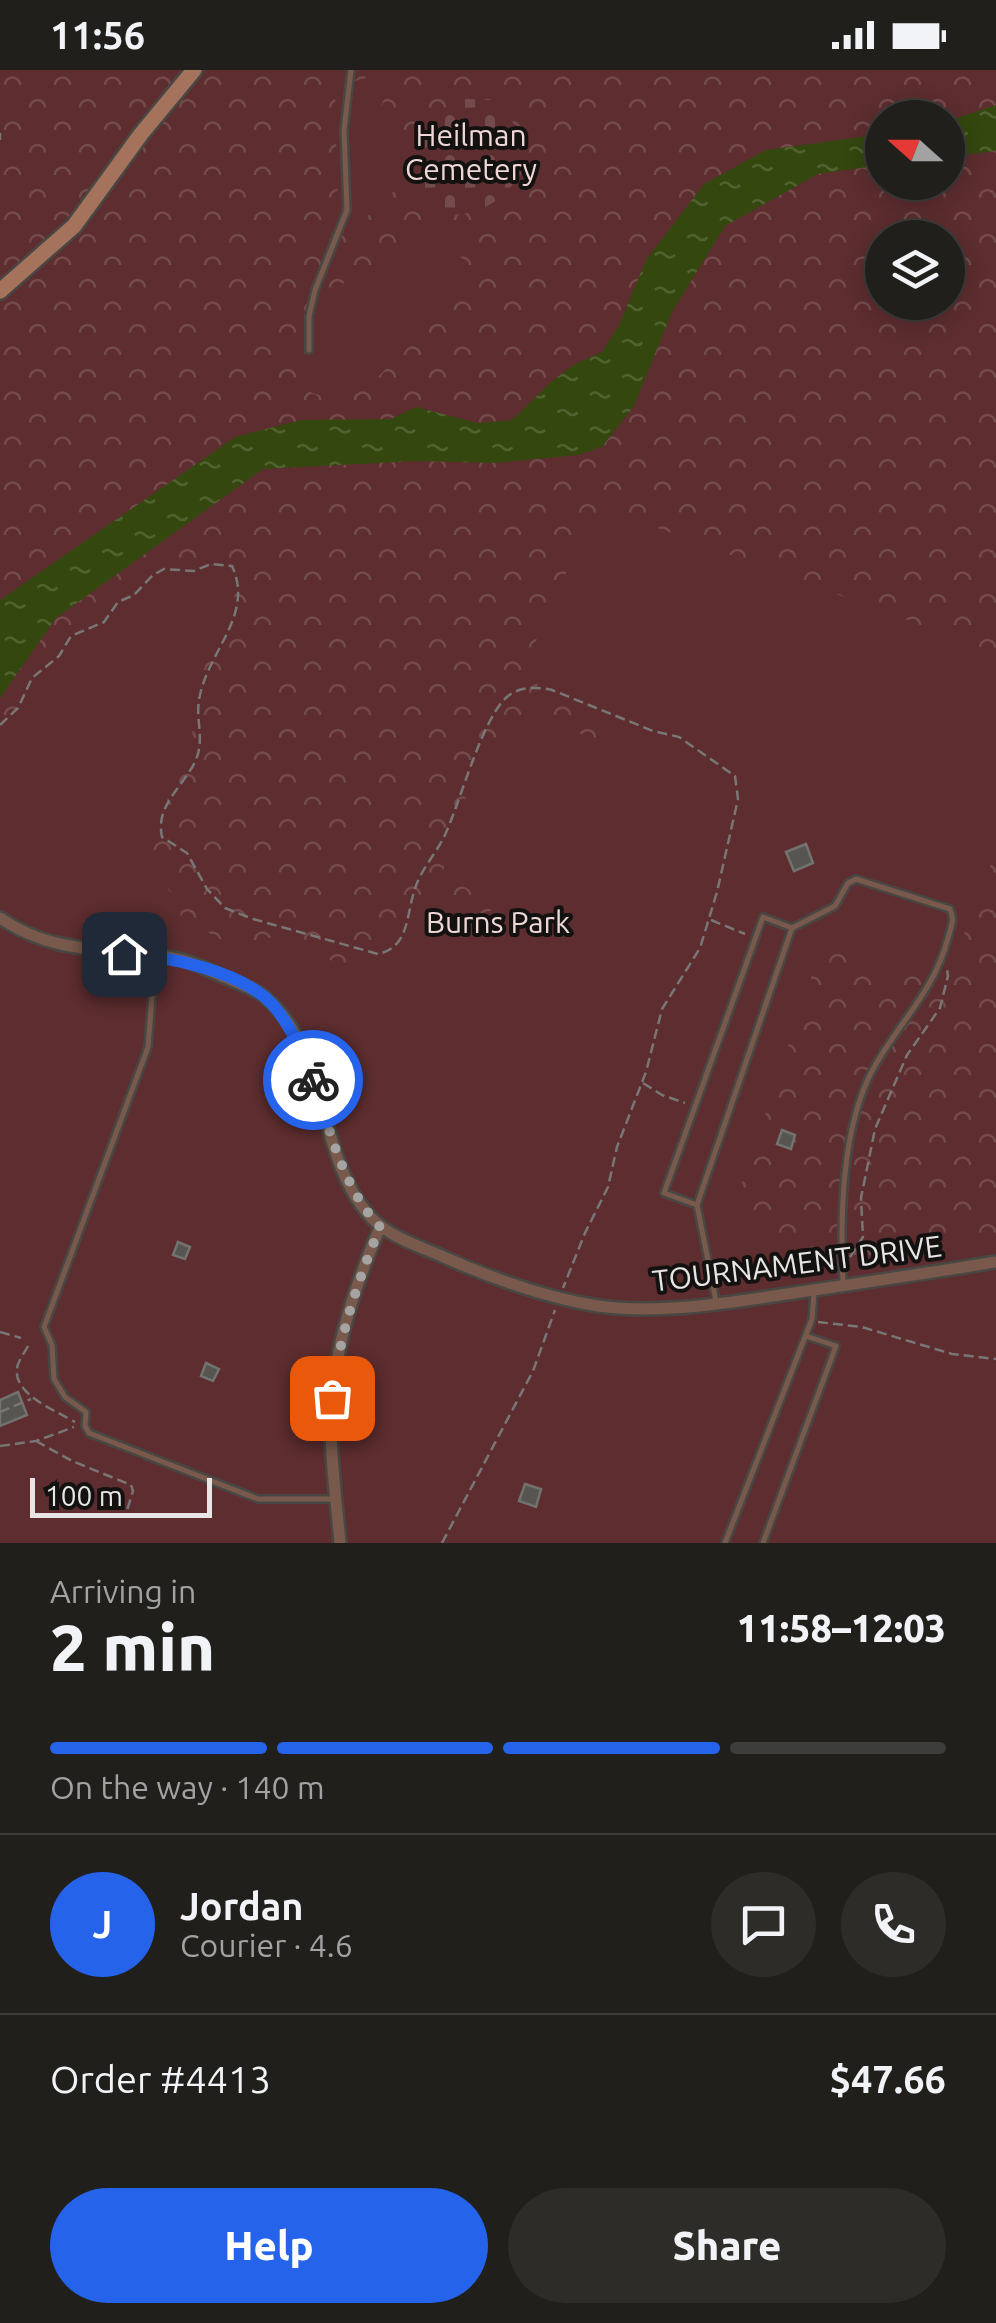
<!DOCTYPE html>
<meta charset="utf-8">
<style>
body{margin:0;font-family:Ubuntu,sans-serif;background:#2d2c29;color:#f1f3f6;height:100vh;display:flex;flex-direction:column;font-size:38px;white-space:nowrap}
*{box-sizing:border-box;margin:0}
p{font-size:32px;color:#a2a2a3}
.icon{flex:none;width:55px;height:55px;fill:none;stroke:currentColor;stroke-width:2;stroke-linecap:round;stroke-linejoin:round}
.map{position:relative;height:1473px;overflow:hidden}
.side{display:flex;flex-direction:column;background:#201f1c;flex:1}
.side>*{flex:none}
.needle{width:65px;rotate:291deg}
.buttons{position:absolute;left:865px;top:30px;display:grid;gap:20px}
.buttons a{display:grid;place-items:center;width:100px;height:100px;border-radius:50%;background:#201f1c;box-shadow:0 5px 25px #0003,0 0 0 2px #3d3d3b;font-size:50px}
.scale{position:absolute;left:30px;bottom:25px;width:182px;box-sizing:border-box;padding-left:10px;border:5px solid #e7e6e4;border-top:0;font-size:28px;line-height:35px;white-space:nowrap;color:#e7e6e4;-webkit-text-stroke:8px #131211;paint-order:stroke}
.pin{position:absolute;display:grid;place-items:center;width:85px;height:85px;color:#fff;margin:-42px;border-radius:20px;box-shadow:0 5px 15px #0006}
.courier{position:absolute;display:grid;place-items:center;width:100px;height:100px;margin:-50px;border:8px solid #2563eb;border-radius:50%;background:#fff;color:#222;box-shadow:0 2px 12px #0007}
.summary em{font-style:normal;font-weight:800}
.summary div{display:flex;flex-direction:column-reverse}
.summary{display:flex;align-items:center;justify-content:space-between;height:170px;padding:0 50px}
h1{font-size:65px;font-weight:800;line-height:75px}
.bar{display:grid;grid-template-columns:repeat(4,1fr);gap:15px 10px;align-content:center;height:120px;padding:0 50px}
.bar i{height:12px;border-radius:8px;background:#3d3d3b}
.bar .active{background:#2563eb}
.bar p{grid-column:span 4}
.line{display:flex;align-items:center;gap:25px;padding:0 50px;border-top:2px solid #3d3d3b}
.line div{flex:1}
.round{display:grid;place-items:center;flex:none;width:105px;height:105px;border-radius:52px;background:#2d2c29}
.primary-button{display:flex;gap:20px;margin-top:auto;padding:20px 50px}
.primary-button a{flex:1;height:115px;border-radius:60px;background:#2563eb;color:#fff;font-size:40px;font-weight:800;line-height:115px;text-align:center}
.primary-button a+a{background:#2d2c29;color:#f1f3f6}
.status{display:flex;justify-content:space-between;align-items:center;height:70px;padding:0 50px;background:#201f1c;direction:ltr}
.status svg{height:28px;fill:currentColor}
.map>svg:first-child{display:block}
</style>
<div class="status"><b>11:56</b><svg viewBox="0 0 49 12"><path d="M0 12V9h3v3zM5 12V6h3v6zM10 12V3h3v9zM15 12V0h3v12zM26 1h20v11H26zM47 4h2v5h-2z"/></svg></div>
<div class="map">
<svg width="996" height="1473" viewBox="0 0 996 1473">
<defs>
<pattern id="forest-crowns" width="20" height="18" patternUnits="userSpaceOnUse" patternTransform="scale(2.5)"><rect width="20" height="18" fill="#5d2d2f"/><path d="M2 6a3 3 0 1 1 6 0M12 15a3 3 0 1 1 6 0" fill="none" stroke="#744b4d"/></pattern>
<pattern id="cemetery-stones" width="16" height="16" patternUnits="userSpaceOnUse" patternTransform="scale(2.5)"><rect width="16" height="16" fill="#5d2d2f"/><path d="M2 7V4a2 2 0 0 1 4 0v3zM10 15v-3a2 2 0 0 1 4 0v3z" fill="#744b4d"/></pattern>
<pattern id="water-ripples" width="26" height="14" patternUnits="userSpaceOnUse" patternTransform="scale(2.5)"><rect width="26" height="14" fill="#34470e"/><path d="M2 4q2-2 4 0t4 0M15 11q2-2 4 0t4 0" fill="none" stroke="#516231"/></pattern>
</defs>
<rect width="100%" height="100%" fill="#2b2926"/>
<!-- green -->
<path fill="#5d2d2f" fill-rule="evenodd" d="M0,0H996V1473H0ZM882,48H948V112H882ZM882,168H948V232H882Z"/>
<!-- forest -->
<g fill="url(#forest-crowns)" fill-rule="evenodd">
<path d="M0,0H393L335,17L338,147L352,161L433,84L440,71L391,56L381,35L400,0H996V583L601,437L544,545L529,594L542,626L608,652L628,663L614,675L526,646C518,653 508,659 501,666C470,699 452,764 442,807L502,834L483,845L435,842L397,852C383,875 359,905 330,890C313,882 303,865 282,866C267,867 250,874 236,878L182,848L171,823L147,791L155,754L180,704L192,669L194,630L211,577L236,522L238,509L232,496L211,495L194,501L164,499L153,505L134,525L119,532L104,552L71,566L59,586L32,608L18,638L0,655ZM882,48H948V112H882ZM436,154L475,206L471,218L369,315L343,333L310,322L303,304L308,236ZM882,168H948V232H882Z"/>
<path d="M996,781V1167L820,1200L785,1190L736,1131L823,872L919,907L948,906Z"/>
</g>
<!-- cemetery -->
<path fill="url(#cemetery-stones)" d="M466,29L495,30C508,46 525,63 523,86C521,124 477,150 441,144C434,143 427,136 421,132L416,108L422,56L450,34Z"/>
<!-- water -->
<g fill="url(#water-ripples)">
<path d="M996,35V81L948,87V51Z"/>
<path d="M882,64V95L818,104L725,156L672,242L634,336L602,377L578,385L494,393L416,391L263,399L56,548L0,628V530L235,367L301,350L391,349L416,337L477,353L512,350L551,312L575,294L602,282L619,255L646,190L704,114L766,80Z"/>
</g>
<!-- building -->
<g fill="#565551" stroke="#72726e" stroke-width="2.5">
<path d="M806,774L813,793L794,801L786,782Z"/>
<path d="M782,1060L795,1065L791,1079L777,1074Z"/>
<path d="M178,1172L190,1177L185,1189L173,1185Z"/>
<path d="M206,1293L219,1299L213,1311L201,1306Z"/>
<path d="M18,1322L27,1345L0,1356V1330Z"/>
<path d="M525,1414L541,1419L536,1437L519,1431Z"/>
</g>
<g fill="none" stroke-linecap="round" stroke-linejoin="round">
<defs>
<g id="lane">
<path d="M309,280V246L315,220L347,140L344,60L351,0"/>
<path d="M155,888L148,977L44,1257L52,1275L54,1309L65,1327L86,1342L85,1356L89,1363L258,1429H333"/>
<path d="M697,1135L664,1123L763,847L792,858"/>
<path d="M716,1231L697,1135L700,1126L792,858L835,836L848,813L856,809L950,839C955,849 951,857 948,868C934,921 902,949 876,994C842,1051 840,1147 843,1212"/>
<path d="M725,1473L812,1249L814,1223"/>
<path d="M763,1473L836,1276L806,1266"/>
</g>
<g id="street">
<path d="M0,848C62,890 116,874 182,890C196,894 211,901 224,907C238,913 253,918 265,927C329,981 316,1083 368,1144C387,1167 420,1176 446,1188C494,1209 547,1228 598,1236C664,1245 729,1232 794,1223C861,1213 929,1203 996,1192"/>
<path d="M340,1473C337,1437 332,1401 331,1365C329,1292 352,1223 380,1157"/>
</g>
<path id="secondary" d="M0,221L74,156L141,64L194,0"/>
</defs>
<!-- lane casing -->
<use href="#lane" stroke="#494744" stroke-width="10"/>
<!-- street casing -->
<use href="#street" stroke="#494744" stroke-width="16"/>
<!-- secondary casing -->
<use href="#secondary" stroke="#494744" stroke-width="20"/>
<!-- path -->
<g stroke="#797775" stroke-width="2.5" stroke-dasharray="10 5" stroke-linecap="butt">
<path d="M0,63V70"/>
<path d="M0,655L18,638L32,608L59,586L71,566L104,552L118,532L134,525L153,505L164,499L194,501L211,494L232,496C254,544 210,579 200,625C194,648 206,669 195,692C182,718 155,736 162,767L187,783L207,819L225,838L253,849L378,884C409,877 406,847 414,822C419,802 435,785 444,767C460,734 482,647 508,626C520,616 539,617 552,620L653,661L679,667L735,706L738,729L717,822L700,878L662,939L646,1002L617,1077L608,1117L585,1163L563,1218"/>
<path d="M711,850L745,864"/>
<path d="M643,1013L662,1025L685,1033"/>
<path d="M850,1187L863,1167L861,1128L875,1059L907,985L940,938L948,906L947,899"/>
<path d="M818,1252L862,1257L952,1284L996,1289"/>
<path d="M0,1262L21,1268"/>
<path d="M28,1276C25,1282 18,1291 17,1298C13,1325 57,1341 75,1352"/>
<path d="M0,1342L31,1329"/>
<path d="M36,1371L72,1391L131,1415L133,1421L125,1447"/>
<path d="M0,1376L36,1371L74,1357"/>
<path d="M442,1473L533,1301L555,1240"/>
</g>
<!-- lane -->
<use href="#lane" stroke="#79594b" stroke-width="5"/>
<!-- street -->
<use href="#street" stroke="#79594b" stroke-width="11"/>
<!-- secondary -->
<use href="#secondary" stroke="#a5735c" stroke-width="15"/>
</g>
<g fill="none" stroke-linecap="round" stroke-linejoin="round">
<!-- done -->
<path stroke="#a5a4a2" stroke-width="10" stroke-dasharray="0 18" d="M313,1010C331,1062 342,1116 380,1157C357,1213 339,1267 332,1328"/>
<!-- route -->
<path stroke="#2563eb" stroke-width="12" d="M124,884C168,886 241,901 272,934C292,956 302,984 313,1010"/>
</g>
<g text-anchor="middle" stroke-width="8" stroke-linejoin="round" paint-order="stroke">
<!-- park labels -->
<g font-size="30" fill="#efd7d6" stroke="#131211">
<text x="471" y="76">Heilman<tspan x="471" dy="34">Cemetery</tspan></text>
<text x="498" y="863">Burns Park</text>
</g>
<!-- street labels -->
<g font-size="30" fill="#e7e6e4" stroke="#131211">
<text transform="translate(797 1194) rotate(-7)" y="10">TOURNAMENT DRIVE</text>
</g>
</g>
</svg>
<div class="buttons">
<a><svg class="needle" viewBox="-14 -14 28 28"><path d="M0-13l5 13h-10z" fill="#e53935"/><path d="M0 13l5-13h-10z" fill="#a2a2a3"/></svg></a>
<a><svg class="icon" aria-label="layers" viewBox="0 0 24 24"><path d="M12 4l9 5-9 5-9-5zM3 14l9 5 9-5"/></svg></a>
</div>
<div class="scale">100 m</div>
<div class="pin" style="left:332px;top:1328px;background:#ea580c"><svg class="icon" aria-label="bag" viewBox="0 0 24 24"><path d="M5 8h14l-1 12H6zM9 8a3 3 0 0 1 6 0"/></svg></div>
<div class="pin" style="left:124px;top:884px;background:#1f2937"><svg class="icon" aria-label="home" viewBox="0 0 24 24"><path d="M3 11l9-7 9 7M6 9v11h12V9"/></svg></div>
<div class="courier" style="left:313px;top:1010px"><svg class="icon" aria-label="bike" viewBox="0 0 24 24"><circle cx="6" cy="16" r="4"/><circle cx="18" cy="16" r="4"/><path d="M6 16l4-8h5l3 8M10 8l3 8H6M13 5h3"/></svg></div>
</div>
<section class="side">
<div class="summary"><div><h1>2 min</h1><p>Arriving in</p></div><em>11:58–12:03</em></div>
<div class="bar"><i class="active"></i><i class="active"></i><i class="active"></i><i></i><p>On the way · 140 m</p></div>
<div class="line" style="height:180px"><b class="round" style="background:#2563eb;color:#fff">J</b><div><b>Jordan</b><p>Courier · 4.6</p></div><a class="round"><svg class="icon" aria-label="chat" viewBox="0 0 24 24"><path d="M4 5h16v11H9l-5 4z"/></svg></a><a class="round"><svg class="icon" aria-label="phone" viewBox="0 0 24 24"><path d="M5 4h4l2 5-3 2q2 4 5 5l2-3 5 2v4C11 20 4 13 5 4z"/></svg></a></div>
<div class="line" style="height:130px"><div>Order #4413</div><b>$47.66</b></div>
<div class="primary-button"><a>Help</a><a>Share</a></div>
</section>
